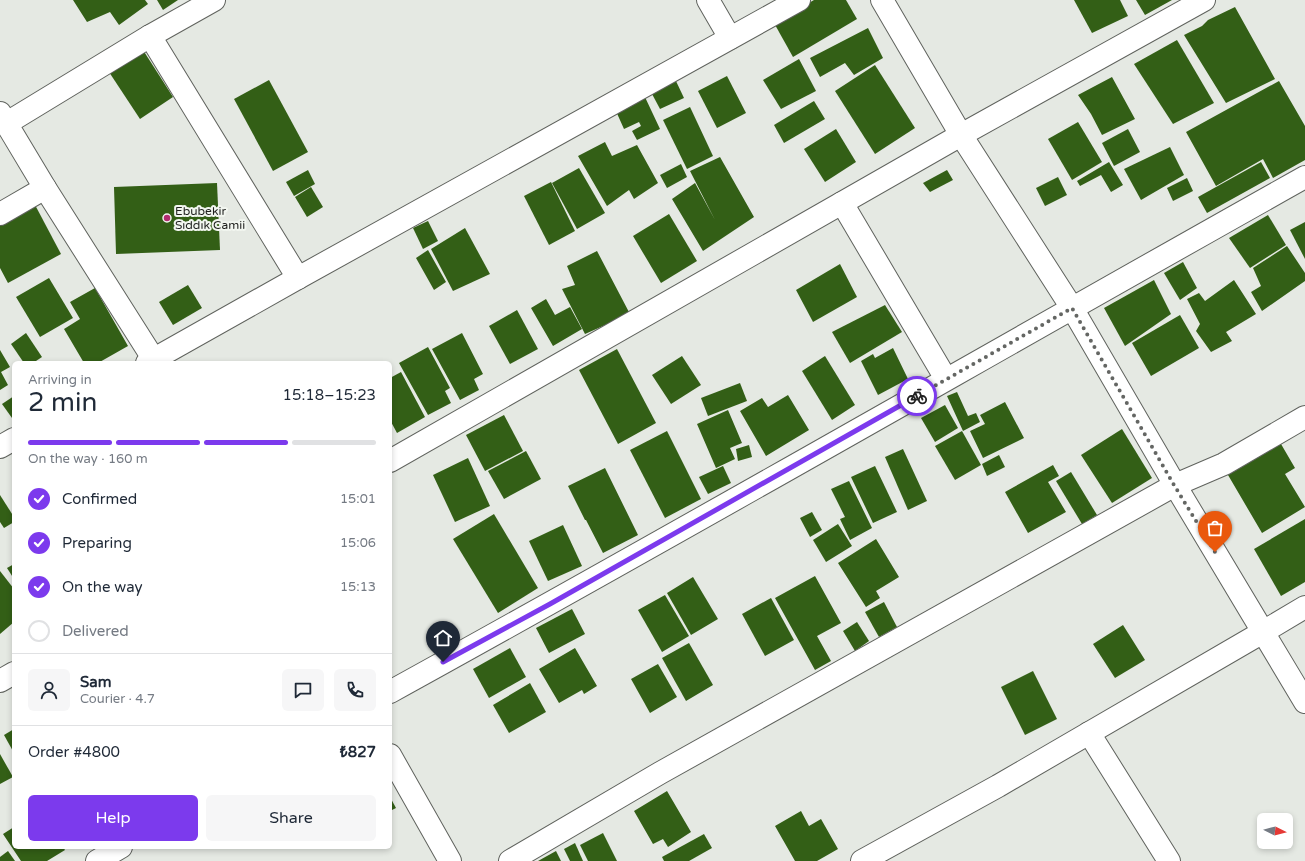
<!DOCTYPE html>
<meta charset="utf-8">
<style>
body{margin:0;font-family:"Varela Round",sans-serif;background:#f6f6f7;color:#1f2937;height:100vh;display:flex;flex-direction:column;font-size:15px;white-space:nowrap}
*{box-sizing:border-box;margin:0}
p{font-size:13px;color:#747a83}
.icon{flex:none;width:22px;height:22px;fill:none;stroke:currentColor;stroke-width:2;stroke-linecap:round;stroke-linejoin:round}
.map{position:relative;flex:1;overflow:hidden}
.side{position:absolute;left:12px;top:361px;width:380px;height:488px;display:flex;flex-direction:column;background:#fff;border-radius:6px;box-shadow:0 2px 6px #0003}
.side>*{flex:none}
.needle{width:26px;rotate:96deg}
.buttons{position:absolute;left:1257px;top:813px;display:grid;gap:8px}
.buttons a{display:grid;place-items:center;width:36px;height:36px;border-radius:6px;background:#fff;box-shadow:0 2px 6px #0003;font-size:20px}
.pin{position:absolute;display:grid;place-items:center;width:34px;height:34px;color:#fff;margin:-41px -17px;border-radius:50% 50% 50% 0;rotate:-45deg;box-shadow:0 0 4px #0007}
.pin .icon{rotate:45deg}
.courier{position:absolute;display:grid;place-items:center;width:40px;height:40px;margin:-20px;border:3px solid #7c3aed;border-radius:50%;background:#fff;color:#222;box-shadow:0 1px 5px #0007}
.headline em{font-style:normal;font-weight:600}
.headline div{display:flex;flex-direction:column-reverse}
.headline{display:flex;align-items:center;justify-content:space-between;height:68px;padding:0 16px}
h1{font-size:26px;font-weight:600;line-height:30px}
.bar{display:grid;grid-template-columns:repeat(4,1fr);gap:6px 4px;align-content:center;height:48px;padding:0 16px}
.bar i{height:5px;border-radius:3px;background:#e0e1e3}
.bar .selected{background:#7c3aed}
.bar p{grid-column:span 4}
.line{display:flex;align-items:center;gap:10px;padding:0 16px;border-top:1px solid #e0e1e3}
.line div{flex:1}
.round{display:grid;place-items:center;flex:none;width:42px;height:42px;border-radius:6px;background:#f6f6f7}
ol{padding:0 16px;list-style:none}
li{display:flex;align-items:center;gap:12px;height:44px}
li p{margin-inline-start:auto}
li .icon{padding:4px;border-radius:50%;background:#7c3aed;color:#fff;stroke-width:4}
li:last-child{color:#747a83}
li i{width:22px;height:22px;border:2px solid #e0e1e3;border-radius:50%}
.action{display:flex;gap:8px;margin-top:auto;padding:8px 16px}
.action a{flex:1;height:46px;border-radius:6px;background:#7c3aed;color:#fff;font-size:16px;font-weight:600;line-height:46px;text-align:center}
.action a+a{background:#f6f6f7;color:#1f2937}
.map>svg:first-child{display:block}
</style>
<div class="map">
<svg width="1305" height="861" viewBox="0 0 1305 861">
<rect width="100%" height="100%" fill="#e5e9e3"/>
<!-- building -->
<g fill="#335f16">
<path d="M73,0H145L148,4L119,25L110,12L87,22Z"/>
<path d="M157,0H178L163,10Z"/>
<path d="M814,0H846L857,19L793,57L774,23Z"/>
<path d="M1074,0H1120L1128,16L1092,33Z"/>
<path d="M1136,0H1172L1145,15Z"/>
<path d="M1235,7L1275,79L1226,103L1184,35L1202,26L1208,20Z"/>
<path d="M868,28L883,58L854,75L845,63L820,77L810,58Z"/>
<path d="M1177,40L1214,103L1173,124L1134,64Z"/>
<path d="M143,50L173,97L140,119L109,72Z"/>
<path d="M799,59L816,91L781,109L763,80Z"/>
<path d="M875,65L915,128L875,154L835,91Z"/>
<path d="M727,76L746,113L717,128L698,91Z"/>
<path d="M1112,77L1135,119L1102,135L1091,114L1078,95Z"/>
<path d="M675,79L684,98L660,109L651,92Z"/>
<path d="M269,80L308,152L273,171L234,99Z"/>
<path d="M1279,81L1305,126V160L1273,178L1263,159L1216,186L1186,132Z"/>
<path d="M644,95L660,129L637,140L632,131L641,126L639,122L624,129L615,109Z"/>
<path d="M814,101L825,119L784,143L774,125Z"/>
<path d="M690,107L713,156L687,169L663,120Z"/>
<path d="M1078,122L1102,162L1072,180L1048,139Z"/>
<path d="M836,129L856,162L825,182L804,149Z"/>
<path d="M1128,129L1140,152L1114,166L1102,143Z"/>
<path d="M605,142L612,156L637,145L658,183L634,199L629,190L607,206L578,156Z"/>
<path d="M1170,147L1184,175L1141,200L1124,169Z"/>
<path d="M720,157L754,217L703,251L672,199L695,183L715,220L690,171Z"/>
<path d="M1109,162L1123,185L1111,192L1101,175L1080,186L1077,181Z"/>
<path d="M1261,162L1270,178L1207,213L1198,197Z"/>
<path d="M681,164L687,177L667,188L660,175Z"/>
<path d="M579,168L605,213L577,229L552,183Z"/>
<path d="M308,170L315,184L294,196L286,182Z"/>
<path d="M947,170L953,180L930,192L923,183Z"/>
<path d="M1058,177L1067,195L1045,206L1036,188Z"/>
<path d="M1187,178L1193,191L1173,201L1167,188Z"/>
<path d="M551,182L575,231L549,245L524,196Z"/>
<path d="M217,183L220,250L116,254L114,187Z"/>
<path d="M311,187L323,207L307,217L295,197Z"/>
<path d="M34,203L61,254L8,283L0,268V221Z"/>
<path d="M669,214L697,261L661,283L633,236Z"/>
<path d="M1268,215L1286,245L1250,268L1229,238Z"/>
<path d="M428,221L438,241L423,249L413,228Z"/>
<path d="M1305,222V259L1290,230Z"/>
<path d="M465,228L490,274L453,291L431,249Z"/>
<path d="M1287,246L1305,273V281L1262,311L1251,292L1261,286L1253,268Z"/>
<path d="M428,250L446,282L434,290L416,258Z"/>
<path d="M597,251L630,314L585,334L562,289L575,285L567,266Z"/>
<path d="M1183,262L1197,288L1180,300L1164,273Z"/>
<path d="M840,264L857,297L813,322L796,290Z"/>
<path d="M49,278L73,318L40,337L16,297Z"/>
<path d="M1154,280L1171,314L1125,346L1104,308Z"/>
<path d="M1234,280L1256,314L1226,332L1232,341L1211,352L1196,331L1200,324L1187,299L1199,293L1205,301Z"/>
<path d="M188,285L202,308L173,325L159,302Z"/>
<path d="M95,288L128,346L98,363H84L64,329L80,319L70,302Z"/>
<path d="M546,299L555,315L570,307L582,329L553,346L531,308Z"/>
<path d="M885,305L902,332L850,363L832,332Z"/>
<path d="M517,310L538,349L510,364L489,326Z"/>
<path d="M1180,315L1199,348L1151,376L1132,343Z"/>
<path d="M26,333L42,357L33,363H24L11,344Z"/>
<path d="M462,333L483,374L474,379L479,390L460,400L432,349Z"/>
<path d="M428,347L450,388L445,391L451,403L428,415L399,363Z"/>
<path d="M893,348L908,379L878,395L861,361L873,354L875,358Z"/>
<path d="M617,349L656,423L618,444L579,370Z"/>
<path d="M0,350L10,367L1,372L8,385L0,390Z"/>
<path d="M682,356L701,385L671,404L652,375Z"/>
<path d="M825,356L855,405L832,420L802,371Z"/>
<path d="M401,372L425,417L397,433L390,420V378Z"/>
<path d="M740,383L747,401L708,416L701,398Z"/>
<path d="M957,392L968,416L976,413L980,422L963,431L947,396Z"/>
<path d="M788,395L809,430L766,456L740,411L762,398L768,407Z"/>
<path d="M14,396V417L12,418L2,404Z"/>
<path d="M1005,402L1024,438L983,458L970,431L985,424L980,415Z"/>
<path d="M945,405L958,428L935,442L921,418Z"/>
<path d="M728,410L742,443L730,448L735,459L716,468L697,424Z"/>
<path d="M504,415L523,451L485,471L466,435Z"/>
<path d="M1122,429L1152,478L1112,503L1081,455Z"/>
<path d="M667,431L701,499L665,518L630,450Z"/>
<path d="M962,431L981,465L955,480L935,446Z"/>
<path d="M1281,444L1295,468L1285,474L1305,507L1262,533L1228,475Z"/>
<path d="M749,445L752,457L738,461L736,449Z"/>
<path d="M903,449L927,501L908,510L885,457Z"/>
<path d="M526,451L541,479L504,499L488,471Z"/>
<path d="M999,455L1005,467L987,476L982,464Z"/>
<path d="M468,458L490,506L455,522L433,475Z"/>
<path d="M1053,465L1059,476L1048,482L1066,512L1028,533L1005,492Z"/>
<path d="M723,466L731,483L708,494L699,477Z"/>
<path d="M875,466L897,512L873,523L851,477Z"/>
<path d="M605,468L638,535L603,553L586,520H585L568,486Z"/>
<path d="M1071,472L1097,515L1082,524L1056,481Z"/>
<path d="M849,481L872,528L850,540L840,519L845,517L831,489Z"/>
<path d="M0,495L14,517V522L4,528L0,522Z"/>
<path d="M812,512L822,530L810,537L800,518Z"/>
<path d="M494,514L538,588L498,613L453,539Z"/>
<path d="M1305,519V582L1281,596L1254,549Z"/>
<path d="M838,524L852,546L826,562L813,540Z"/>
<path d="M563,525L582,566L548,581L529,541Z"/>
<path d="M876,539L899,577L876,591L880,598L866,607L838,563Z"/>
<path d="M14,564V579L7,568Z"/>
<path d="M0,571L14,589V622L0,634Z"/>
<path d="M815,576L841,623L817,636L831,661L815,670L775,598Z"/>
<path d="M693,577L718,619L691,635L667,593Z"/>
<path d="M665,595L689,636L662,652L638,610Z"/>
<path d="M771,598L794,640L765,656L742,614Z"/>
<path d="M884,602L897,627L879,637L865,612Z"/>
<path d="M572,609L585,634L549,653L536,628Z"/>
<path d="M857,622L869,641L855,651L843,631Z"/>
<path d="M1123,625L1145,660L1115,678L1093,644Z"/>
<path d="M689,643L713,685L686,701L662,658Z"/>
<path d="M510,648L526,677L489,698L473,669Z"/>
<path d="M575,648L597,686L584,694L582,690L559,703L539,669Z"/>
<path d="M658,664L677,697L650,713L631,679Z"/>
<path d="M1033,671L1057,719L1025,735L1001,687Z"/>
<path d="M530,683L546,712L509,733L493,705Z"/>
<path d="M14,729V753L4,735Z"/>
<path d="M0,754L13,777L0,784Z"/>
<path d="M667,791L691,832L668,847L663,839L653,844L634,811Z"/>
<path d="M390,797L396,808L390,811Z"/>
<path d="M801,811L809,826L821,819L838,849L817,861H795L775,826Z"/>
<path d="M14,827V847H63L65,850L47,861H21L3,834Z"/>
<path d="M603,833L617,861H588L580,845Z"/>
<path d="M704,834L712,848L689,861H664L662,857Z"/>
<path d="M575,843L583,861H570L564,849Z"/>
<path d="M8,851L15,861H0V857Z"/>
<path d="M556,851L561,861H538Z"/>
</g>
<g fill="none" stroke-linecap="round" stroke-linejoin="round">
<defs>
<g id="minor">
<path d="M708,0L730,38"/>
<path d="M150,36L298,278"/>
<path d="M7,123L150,36L214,0"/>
<path d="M842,203L946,379"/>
<path d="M0,214L45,188"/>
<path d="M147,363L298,278L799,0"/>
<path d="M0,447L14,439"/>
<path d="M390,461L961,135L1204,0"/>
<path d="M0,681L14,673"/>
<path d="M390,692C697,523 1000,348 1305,177"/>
<path d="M1089,733L1169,861"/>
<path d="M97,861L121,847"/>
<path d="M510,861L660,773L1175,485L1224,464L1305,417"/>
<path d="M862,861L998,786L1263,632L1305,607"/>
</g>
<g id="tertiary">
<path d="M882,0L961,135L1072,308L1175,485L1305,702"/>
<path d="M0,113L45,188L156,363"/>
<path d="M390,755L450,861"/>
</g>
</defs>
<!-- minor casing -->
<use href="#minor" stroke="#60635e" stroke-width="24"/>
<!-- tertiary casing -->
<use href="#tertiary" stroke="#60635e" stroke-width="24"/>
<!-- minor -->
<use href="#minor" stroke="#fff" stroke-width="22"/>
<!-- tertiary -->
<use href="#tertiary" stroke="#fff" stroke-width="22"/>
</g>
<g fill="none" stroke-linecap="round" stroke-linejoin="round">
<!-- done -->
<path stroke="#646663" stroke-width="4" stroke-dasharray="0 7.2" d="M917,396L1072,308L1174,485L1215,552"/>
<!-- route -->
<path stroke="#7c3aed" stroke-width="5" d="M443,662L550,604L917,396"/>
</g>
<!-- markers -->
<circle fill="#b22c70" stroke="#f2f6f0" stroke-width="1.5" cx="167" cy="218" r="4"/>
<g text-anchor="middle" stroke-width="4" stroke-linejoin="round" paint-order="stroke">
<!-- poi labels -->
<g font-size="12" fill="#1f201e" stroke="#f2f6f0" text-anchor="start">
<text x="175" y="215">Ebubekir<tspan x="175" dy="14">Sıddık Camii</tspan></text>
</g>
</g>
</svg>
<div class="buttons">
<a><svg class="needle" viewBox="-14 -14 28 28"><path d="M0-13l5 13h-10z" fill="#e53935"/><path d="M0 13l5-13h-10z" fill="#747a83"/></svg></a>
</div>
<div class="pin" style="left:1215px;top:552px;background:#ea580c"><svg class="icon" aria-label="bag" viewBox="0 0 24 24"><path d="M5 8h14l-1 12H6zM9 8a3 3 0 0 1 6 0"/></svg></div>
<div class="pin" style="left:443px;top:662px;background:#1f2937"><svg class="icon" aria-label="home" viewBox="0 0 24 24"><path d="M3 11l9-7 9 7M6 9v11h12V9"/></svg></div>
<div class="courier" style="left:917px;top:396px"><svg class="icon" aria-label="bike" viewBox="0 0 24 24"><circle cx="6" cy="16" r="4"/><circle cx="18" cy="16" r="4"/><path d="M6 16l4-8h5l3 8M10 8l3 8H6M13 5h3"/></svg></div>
<section class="side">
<div class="headline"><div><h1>2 min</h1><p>Arriving in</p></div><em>15:18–15:23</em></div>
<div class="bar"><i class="selected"></i><i class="selected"></i><i class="selected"></i><i></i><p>On the way · 160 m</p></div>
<ol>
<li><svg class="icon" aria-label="check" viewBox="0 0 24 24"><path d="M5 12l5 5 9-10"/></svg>Confirmed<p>15:01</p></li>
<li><svg class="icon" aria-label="check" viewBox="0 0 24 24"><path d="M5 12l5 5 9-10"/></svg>Preparing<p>15:06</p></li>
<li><svg class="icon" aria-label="check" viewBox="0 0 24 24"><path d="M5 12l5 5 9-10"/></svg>On the way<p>15:13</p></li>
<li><i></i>Delivered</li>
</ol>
<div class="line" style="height:72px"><a class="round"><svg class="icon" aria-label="person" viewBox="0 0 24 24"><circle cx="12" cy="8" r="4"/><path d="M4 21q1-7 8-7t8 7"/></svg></a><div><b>Sam</b><p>Courier · 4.7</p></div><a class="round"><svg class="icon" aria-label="chat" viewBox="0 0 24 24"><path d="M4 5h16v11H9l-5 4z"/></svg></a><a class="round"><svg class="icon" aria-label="phone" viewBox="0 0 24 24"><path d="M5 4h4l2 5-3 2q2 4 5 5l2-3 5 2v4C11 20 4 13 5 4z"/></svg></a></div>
<div class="line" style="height:52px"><div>Order #4800</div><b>₺827</b></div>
<div class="action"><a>Help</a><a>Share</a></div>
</section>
</div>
